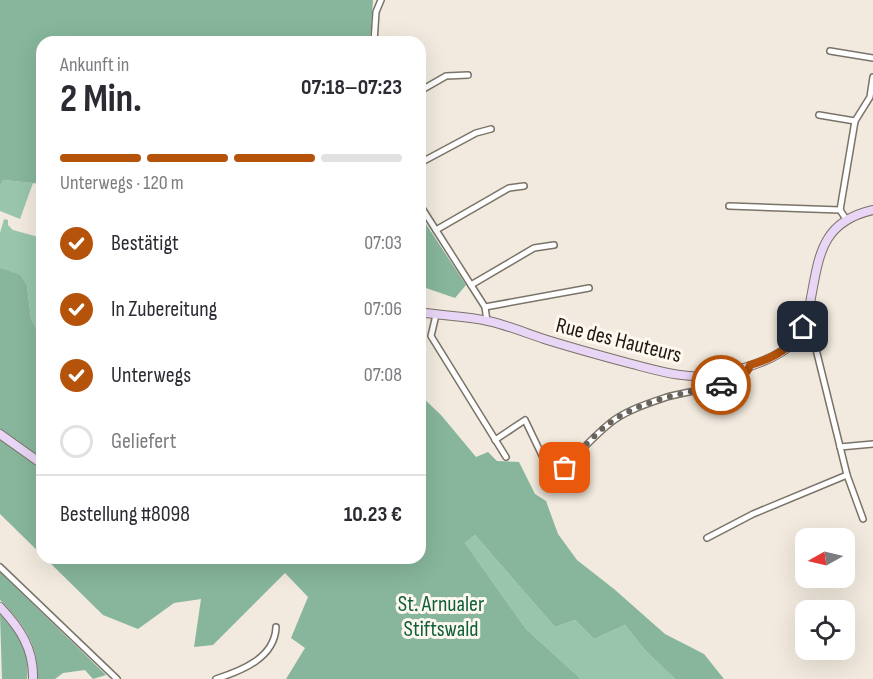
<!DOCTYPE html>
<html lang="de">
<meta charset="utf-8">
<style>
body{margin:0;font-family:"Sofia Sans Condensed",sans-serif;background:#f7f7f7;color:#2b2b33;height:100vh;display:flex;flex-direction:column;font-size:22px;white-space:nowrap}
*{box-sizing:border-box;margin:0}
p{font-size:20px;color:#7c7c81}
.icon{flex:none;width:33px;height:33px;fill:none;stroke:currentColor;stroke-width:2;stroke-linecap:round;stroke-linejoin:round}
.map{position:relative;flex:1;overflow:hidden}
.details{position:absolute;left:36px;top:36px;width:390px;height:528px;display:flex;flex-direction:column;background:#fff;border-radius:18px;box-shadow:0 6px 24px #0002}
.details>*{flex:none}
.needle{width:39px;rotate:262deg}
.fabs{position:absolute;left:795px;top:528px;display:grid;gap:12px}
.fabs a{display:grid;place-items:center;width:60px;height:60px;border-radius:12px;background:#fff;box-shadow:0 6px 24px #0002;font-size:30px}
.pin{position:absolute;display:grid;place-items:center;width:51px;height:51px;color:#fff;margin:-26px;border-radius:12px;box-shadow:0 3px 9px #0006}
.courier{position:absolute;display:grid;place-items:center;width:60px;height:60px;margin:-30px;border:4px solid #b45309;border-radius:50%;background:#fff;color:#222;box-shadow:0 2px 8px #0007}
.headline em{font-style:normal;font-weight:700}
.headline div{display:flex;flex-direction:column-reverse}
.headline{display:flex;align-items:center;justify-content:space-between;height:102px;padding:0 24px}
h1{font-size:39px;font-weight:700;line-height:45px}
.bar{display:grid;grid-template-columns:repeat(4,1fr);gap:9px 6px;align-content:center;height:72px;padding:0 24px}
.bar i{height:8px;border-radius:4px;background:#e1e1e2}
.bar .selected{background:#b45309}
.bar p{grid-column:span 4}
.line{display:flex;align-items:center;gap:15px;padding:0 24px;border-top:2px solid #e1e1e2}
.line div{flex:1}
ol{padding:0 24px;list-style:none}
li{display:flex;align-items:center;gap:18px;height:66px}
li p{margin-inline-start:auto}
li .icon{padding:6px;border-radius:50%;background:#b45309;color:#fff;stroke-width:4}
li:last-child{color:#7c7c81}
li i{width:33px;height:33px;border:3px solid #e1e1e2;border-radius:50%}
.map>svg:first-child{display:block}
</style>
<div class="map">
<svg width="873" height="679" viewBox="0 0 873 679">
<rect width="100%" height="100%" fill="#f2eade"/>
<!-- green -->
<g fill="#98c5ac">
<path d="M4,180L33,183L20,219L0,211V185Z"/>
<path d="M4,219L8,220V225L13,230L42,238V340L31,319L27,286L0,268V233Z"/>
<path d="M475,535L555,627L575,620L594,639L625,625L644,649L675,679H581L526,629L465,543Z"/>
</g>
<!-- forest -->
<g fill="#87b69c">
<path d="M0,0H373L370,42H42V184L4,180L0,185Z"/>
<path d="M420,215L466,285L455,298L420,286Z"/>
<path d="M0,268L20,275L27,286L31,319L42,340V555L0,514Z"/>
<path d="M420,395L441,415L476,457L488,452L497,461L519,462L535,494L546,501L558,534L577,560L614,589L665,634L704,654L724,679H675L644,649L625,625L594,639L575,620L555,627L475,535L465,543L526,629L581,679H286L305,648L291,638L308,597L285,573L213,645L194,647L201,599L174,603L138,629L103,615L45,558H420Z"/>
<path d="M0,572L106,675L93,679L85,670L63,673L55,679H37C40,646 23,623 0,600Z"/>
<path d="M0,614C17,632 31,653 27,679H2Z"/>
</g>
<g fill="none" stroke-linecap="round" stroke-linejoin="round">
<defs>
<g id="street">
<path d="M374,42L376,12L381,0"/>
<path d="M830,51L873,58"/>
<path d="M420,91L446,76L468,75"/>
<path d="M819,115L855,121"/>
<path d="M420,163L476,133L491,129"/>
<path d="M420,205L485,307L487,321"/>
<path d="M729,206L840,210L846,219"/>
<path d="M840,210L855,121L870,97L873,77"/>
<path d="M436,230L509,188L524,186"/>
<path d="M471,285L534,248L554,245"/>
<path d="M485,307L589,288"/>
<path d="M436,315L431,336L506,457"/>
<path d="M803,327L812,333L847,475L863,519"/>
<path d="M495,440L525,420L549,470"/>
<path d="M840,447L873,444"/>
<path d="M548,486C568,465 587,442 609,424C624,411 649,403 667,397C686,391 745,386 750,365"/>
<path d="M707,538L753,514L847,475"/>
<path d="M0,567L117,679"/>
<path d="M216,679C241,671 275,658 276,627"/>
</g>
<g id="secondary">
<path d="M420,312C442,316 466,316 488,321C507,325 526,333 544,339C573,348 602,356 632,364C659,371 688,380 717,375C740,370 779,359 795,341C804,330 807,316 810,303C819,257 820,222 873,210"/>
<path d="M0,434L42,464"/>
<path d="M0,607C20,628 34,649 33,679"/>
</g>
</defs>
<!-- street casing -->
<use href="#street" stroke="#7a7368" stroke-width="8"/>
<!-- secondary casing -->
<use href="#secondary" stroke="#7a7368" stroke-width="10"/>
<!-- street -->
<use href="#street" stroke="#fff" stroke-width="5"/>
<!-- secondary -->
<use href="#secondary" stroke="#e9d6f6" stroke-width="8"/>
</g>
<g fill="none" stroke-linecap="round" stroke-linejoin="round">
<!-- done -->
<path stroke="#67625b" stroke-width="6" stroke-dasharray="0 10.8" d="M565,468C579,453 594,434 611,422C642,400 684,393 721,385"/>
<!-- route -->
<path stroke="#b45309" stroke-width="8" d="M721,385C731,381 747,377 750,365C771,359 793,349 803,327"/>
</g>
<g text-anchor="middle" stroke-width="6" stroke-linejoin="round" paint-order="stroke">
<!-- street labels -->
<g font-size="22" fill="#1c1915" stroke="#fef8ee">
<text transform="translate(619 339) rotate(14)" y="8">Rue des Hauteurs</text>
</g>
<!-- park labels -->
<g font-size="22" fill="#0f603f" stroke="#fef8ee">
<text x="441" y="611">St. Arnualer<tspan x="441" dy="25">Stiftswald</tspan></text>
</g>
</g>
</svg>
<div class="fabs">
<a><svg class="needle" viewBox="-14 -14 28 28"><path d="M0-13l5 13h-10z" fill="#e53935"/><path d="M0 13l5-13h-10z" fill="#7c7c81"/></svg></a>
<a><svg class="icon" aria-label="locate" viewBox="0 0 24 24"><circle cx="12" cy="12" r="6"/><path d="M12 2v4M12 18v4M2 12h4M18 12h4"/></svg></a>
</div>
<div class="pin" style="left:565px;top:468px;background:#ea580c"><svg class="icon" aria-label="bag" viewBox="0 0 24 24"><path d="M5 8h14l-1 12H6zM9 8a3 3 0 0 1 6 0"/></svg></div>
<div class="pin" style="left:803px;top:327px;background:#1f2937"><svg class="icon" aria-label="home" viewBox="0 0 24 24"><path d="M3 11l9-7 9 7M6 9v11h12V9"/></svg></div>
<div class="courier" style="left:721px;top:385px"><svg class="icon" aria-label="car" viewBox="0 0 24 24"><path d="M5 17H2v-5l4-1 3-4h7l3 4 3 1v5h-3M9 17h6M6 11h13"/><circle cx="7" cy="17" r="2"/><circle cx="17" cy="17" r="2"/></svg></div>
<section class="details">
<div class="headline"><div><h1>2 Min.</h1><p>Ankunft in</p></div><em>07:18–07:23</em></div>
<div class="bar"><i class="selected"></i><i class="selected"></i><i class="selected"></i><i></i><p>Unterwegs · 120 m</p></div>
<ol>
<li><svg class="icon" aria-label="check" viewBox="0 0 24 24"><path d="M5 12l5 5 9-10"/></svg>Bestätigt<p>07:03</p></li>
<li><svg class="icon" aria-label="check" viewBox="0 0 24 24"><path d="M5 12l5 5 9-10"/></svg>In Zubereitung<p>07:06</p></li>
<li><svg class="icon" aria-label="check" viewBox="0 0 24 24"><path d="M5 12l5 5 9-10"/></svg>Unterwegs<p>07:08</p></li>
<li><i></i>Geliefert</li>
</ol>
<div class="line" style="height:78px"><div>Bestellung #8098</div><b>10.23 €</b></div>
</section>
</div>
